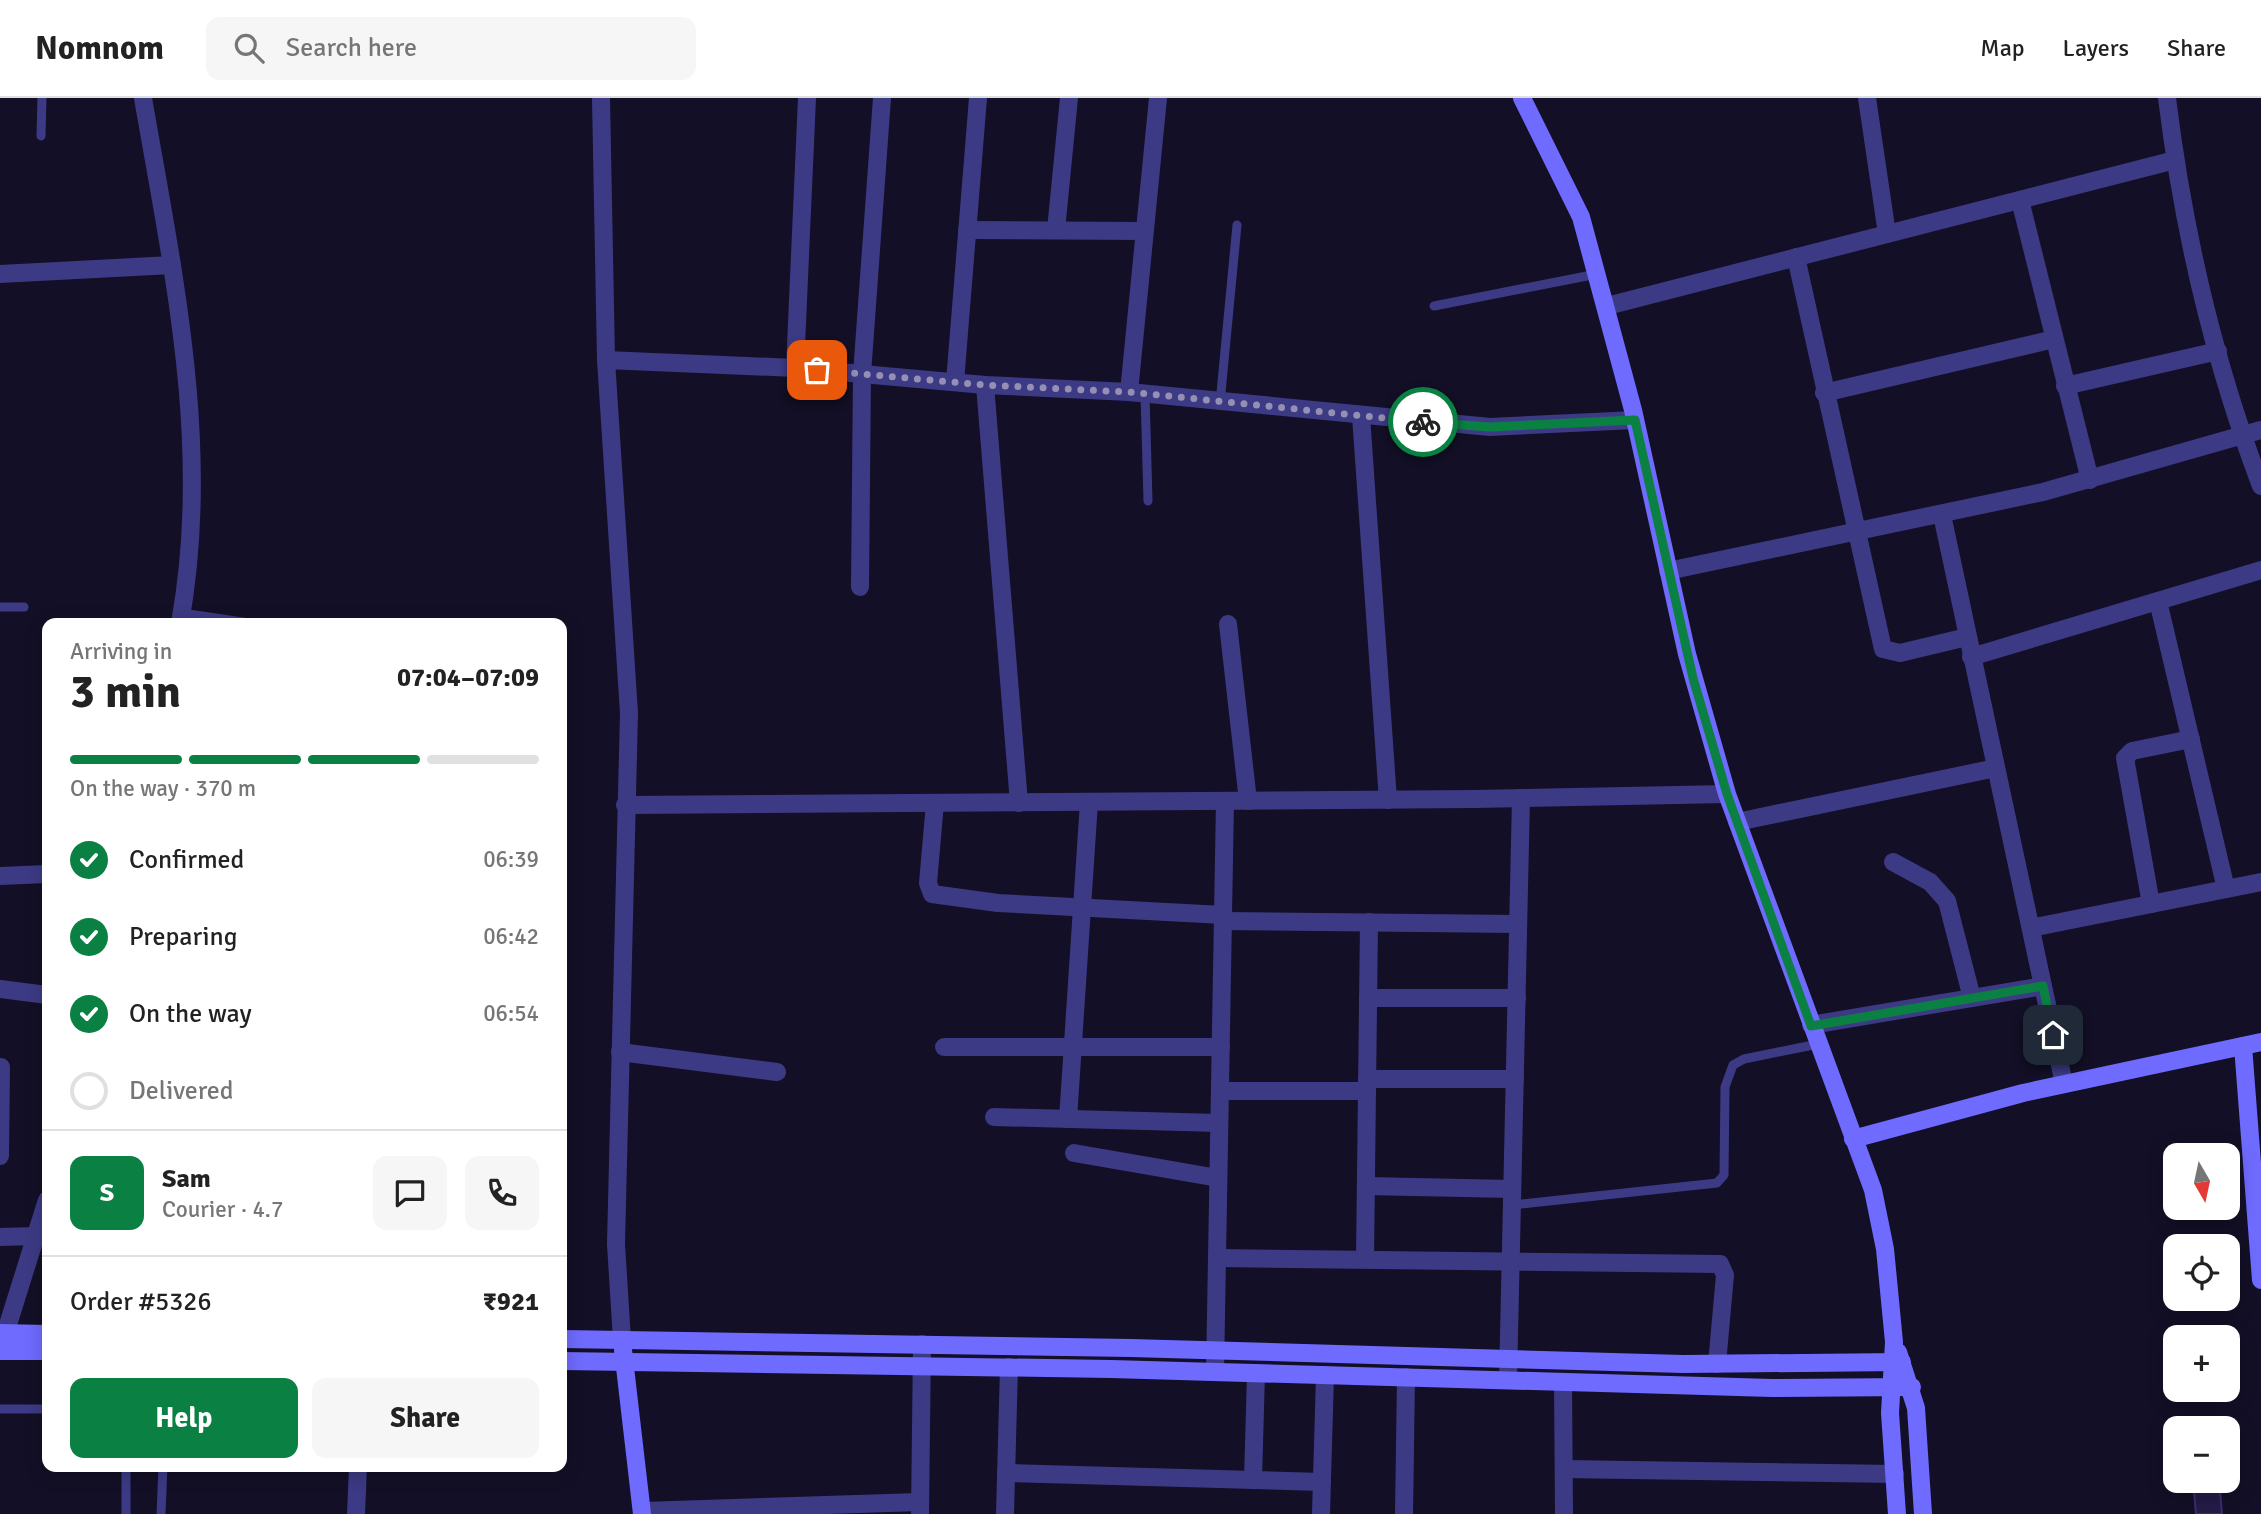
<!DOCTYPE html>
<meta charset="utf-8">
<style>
body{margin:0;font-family:Signika,sans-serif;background:#f6f6f6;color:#222;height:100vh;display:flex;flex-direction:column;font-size:26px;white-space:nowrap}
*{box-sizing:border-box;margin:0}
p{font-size:23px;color:#767676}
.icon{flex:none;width:38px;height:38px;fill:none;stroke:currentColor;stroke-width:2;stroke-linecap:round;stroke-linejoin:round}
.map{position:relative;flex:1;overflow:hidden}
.details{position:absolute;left:42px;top:520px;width:525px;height:854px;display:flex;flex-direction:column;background:#fff;border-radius:14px;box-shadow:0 4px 18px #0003}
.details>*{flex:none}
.needle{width:46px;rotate:171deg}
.buttons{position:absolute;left:2163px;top:1045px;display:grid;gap:14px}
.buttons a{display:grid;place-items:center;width:77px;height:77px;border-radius:14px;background:#fff;box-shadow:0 4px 18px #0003;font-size:35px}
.pin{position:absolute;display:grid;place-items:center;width:60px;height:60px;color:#fff;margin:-30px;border-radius:14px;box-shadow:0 4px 10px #0006}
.courier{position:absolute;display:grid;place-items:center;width:70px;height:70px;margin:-35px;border:5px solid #0b8043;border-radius:50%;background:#fff;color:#222;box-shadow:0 2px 9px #0007}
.headline em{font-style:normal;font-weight:700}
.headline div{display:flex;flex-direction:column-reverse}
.headline{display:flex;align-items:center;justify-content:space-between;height:119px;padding:0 28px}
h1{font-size:46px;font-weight:700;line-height:52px}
.bar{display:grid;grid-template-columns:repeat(4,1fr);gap:10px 7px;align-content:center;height:84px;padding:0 28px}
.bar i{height:9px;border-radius:5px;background:#e0e0e0}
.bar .selected{background:#0b8043}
.bar p{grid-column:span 4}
.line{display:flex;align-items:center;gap:18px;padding:0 28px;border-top:2px solid #e0e0e0}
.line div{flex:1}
.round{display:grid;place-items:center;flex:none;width:74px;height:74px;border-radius:14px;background:#f6f6f6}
ol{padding:0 28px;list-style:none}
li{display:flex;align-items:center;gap:21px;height:77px}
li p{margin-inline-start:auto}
li .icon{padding:7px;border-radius:50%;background:#0b8043;color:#fff;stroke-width:4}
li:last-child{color:#767676}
li i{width:38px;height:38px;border:4px solid #e0e0e0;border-radius:50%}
.button{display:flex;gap:14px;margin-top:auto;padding:14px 28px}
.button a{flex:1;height:80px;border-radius:14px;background:#0b8043;color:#fff;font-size:28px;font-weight:700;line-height:80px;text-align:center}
.button a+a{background:#f6f6f6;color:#222}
header{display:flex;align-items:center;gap:42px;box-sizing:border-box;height:98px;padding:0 35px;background:#fff;border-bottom:2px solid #e0e0e0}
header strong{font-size:33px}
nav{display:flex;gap:38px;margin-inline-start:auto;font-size:24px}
.search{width:490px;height:63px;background:#f6f6f6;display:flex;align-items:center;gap:18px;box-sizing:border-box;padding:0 24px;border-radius:14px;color:#767676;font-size:26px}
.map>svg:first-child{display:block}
</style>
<header>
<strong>Nomnom</strong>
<div class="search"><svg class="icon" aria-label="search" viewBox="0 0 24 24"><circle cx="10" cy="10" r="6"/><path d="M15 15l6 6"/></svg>Search here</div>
<nav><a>Map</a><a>Layers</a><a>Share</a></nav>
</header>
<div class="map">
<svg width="2261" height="1416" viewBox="0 0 2261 1416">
<rect width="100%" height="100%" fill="#130f26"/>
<!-- building -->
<path fill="#241b47" stroke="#3b2d73" stroke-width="2" d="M2193,1382H2219L2222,1416H2196Z"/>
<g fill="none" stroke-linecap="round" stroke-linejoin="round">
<!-- lane -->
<g stroke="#3d3a85" stroke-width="9">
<path d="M41,38L42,0"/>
<path d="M1434,208L1597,176"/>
<path d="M1145,296L1148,403"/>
<path d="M1220,305L1237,127"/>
<path d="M0,509H24"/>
<path d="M182,515L249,525"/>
<path d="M1512,1107L1717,1085L1724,1077L1725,989L1733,967L1744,961L1818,946"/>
<path d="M0,1311H47"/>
<path d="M126,1416V1368"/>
<path d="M161,1416L163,1368"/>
</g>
<!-- street -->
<g stroke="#3d3a85" stroke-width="18">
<path d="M143,0C173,174 212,348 180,525"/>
<path d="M601,0L606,262L629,615L616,1146L622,1242"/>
<path d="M1867,0L1887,136"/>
<path d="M2167,0C2183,131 2214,264 2261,388"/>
<path d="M2020,102L2090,382"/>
<path d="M967,132L1144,133"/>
<path d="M1056,132L1069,0"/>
<path d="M1796,159L1883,551L1900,555L1967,539"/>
<path d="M0,176L172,167"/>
<path d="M1607,208L2175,62"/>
<path d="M606,262L795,270L985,287L1129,294L1490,329L1635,322"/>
<path d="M795,270L807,0"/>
<path d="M955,284L978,0"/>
<path d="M985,287L1019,705"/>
<path d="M2065,288L2218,253"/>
<path d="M1129,294L1158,0"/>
<path d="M1824,295L2054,241"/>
<path d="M1361,318L1388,702"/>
<path d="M1942,417L2064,986"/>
<path d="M1668,473L2043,394L2261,332"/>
<path d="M860,489L862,276L882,0"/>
<path d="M2158,503L2226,791"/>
<path d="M1228,526L1248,703"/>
<path d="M1971,559L2261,472"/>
<path d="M935,705L928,785L932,796L998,805L1223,817"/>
<path d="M625,707L1475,701L1727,696"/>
<path d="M1737,724L1996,670"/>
<path d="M1893,764L1930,784L1947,803L1972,900"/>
<path d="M0,778L47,776"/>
<path d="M2151,806L2125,660L2132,653L2191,641"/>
<path d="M1223,823L1518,826"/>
<path d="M2031,830L2261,784"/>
<path d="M0,891L47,897"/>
<path d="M1368,900H1517"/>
<path d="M1811,927L2043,888"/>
<path d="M944,949H1221"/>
<path d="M620,954L777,974"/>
<path d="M1367,981H1515"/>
<path d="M1220,993H1367"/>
<path d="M994,1019L1219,1025"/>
<path d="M1068,1021L1089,704"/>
<path d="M1074,1055L1218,1080"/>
<path d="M0,1058L1,969"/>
<path d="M1366,1088L1512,1091"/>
<path d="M0,1139L36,1138"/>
<path d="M1217,1160L1720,1166L1725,1177L1717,1266"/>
<path d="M1365,1161L1369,824"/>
<path d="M1,1249L47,1102"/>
<path d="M1215,1274L1225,703"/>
<path d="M1508,1282L1521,700"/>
<path d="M1563,1284L1564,1416"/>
<path d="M1564,1371L1895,1376"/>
<path d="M1006,1375L1322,1384"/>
<path d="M1253,1382L1256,1275"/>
<path d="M642,1413L920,1404"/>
<path d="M356,1416L358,1368"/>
<path d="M920,1416L922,1246"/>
<path d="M1005,1416L1009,1269"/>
<path d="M1321,1416L1325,1277"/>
<path d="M1404,1416L1406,1279"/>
</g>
<!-- secondary -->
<g stroke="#6f6bff" stroke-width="18">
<path d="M1522,0L1581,119L1633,312L1687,556L1727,696L1873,1092L1885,1151L1894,1244L1890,1315L1897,1416"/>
<path d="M2243,948L2261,1182"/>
<path d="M1853,1041L2023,995L2261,944"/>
<path d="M0,1235L47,1236"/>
<path d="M562,1241L1131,1250L1683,1266L1902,1264"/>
<path d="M623,1252L642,1416"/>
<path d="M0,1253H47"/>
<path d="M1898,1254L1916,1310L1923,1416"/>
<path d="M562,1263L1111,1271L1772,1290L1912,1289"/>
</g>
</g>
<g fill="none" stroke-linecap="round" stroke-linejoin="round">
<!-- done -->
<path stroke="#948fb3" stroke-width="7" stroke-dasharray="0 12.6" d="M817,272L985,287L1129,294L1423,324"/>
<!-- route -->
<path stroke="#0b8043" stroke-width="9" d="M1423,324L1490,329L1635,322L1693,580L1727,696L1811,928L2043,888L2053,937"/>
</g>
</svg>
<div class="buttons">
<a><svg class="needle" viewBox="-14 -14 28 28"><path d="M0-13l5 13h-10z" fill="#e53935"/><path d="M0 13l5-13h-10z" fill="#767676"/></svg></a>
<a><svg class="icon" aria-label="locate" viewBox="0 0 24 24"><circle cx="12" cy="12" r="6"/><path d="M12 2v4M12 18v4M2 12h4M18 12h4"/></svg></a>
<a>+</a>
<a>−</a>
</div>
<div class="pin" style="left:817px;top:272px;background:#ea580c"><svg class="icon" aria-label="bag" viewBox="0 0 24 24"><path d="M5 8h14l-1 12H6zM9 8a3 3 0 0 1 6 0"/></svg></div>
<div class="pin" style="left:2053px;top:937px;background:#1f2937"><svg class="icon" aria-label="home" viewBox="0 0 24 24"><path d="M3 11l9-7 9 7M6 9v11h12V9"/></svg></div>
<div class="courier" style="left:1423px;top:324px"><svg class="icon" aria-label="bike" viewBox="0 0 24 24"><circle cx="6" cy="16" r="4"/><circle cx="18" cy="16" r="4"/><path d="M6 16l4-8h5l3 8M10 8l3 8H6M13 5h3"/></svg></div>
<section class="details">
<div class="headline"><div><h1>3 min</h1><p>Arriving in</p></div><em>07:04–07:09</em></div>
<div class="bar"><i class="selected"></i><i class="selected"></i><i class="selected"></i><i></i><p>On the way · 370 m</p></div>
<ol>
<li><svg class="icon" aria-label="check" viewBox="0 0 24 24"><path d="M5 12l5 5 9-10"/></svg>Confirmed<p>06:39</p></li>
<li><svg class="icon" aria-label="check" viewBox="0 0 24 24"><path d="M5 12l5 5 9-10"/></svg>Preparing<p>06:42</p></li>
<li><svg class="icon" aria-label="check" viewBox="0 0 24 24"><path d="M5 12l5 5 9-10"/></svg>On the way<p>06:54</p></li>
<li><i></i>Delivered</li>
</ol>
<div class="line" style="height:126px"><b class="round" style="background:#0b8043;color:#fff">S</b><div><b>Sam</b><p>Courier · 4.7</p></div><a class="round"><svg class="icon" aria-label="chat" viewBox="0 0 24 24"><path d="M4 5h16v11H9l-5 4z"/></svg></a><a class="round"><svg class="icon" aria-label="phone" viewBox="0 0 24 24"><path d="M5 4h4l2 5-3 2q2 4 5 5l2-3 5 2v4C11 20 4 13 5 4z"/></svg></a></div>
<div class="line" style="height:91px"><div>Order #5326</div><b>₹921</b></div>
<div class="button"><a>Help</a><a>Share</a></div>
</section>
</div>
